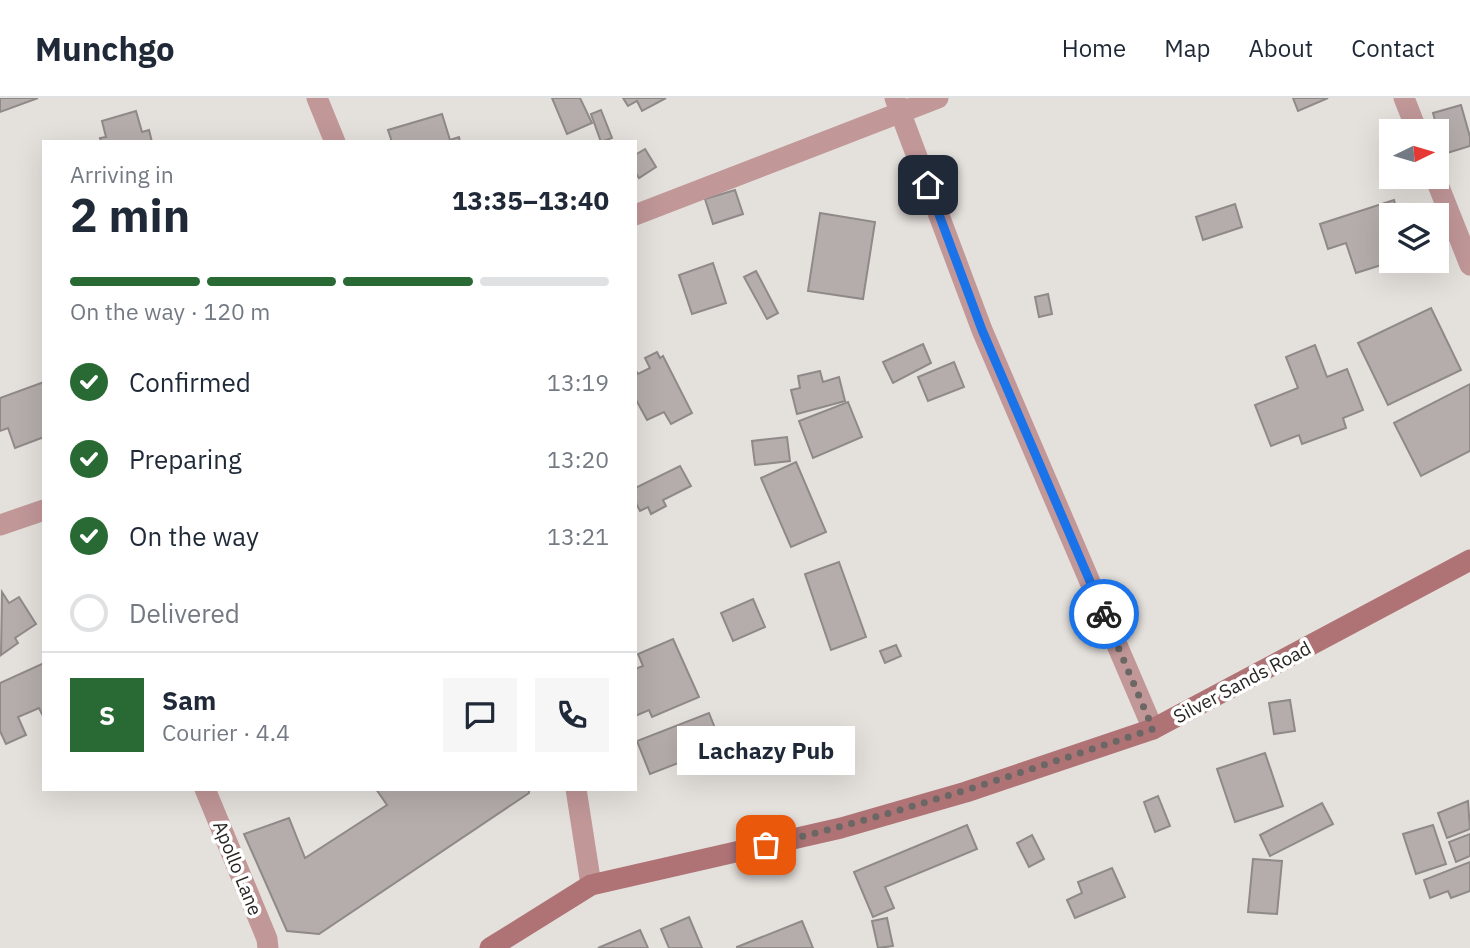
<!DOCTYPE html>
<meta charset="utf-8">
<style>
body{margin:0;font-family:"IBM Plex Sans",sans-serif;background:#f6f6f7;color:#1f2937;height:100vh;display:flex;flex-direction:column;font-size:26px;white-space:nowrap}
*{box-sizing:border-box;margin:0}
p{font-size:23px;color:#747a83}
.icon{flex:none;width:38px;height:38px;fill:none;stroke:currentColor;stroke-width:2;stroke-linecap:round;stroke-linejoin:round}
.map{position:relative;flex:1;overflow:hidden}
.drawer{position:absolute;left:42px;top:42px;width:595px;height:651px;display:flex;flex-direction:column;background:#fff;border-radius:0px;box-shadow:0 7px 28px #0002}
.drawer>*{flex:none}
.needle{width:46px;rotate:85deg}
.buttons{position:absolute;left:1379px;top:21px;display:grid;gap:14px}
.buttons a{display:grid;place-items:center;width:70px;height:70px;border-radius:0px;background:#fff;box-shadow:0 7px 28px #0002;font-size:35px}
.pin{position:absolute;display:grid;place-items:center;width:60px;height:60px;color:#fff;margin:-30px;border-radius:14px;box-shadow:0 4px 10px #0006}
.courier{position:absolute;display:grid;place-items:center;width:70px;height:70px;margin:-35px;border:5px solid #1a73e8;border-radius:50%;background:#fff;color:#222;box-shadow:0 2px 9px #0007}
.bubble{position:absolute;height:49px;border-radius:0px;background:#fff;box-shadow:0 7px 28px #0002;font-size:23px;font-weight:700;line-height:49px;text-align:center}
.overview em{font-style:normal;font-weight:700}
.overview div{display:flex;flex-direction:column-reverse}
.overview{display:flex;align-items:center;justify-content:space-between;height:119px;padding:0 28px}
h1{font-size:46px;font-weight:700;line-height:52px}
.bar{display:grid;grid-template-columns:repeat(4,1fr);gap:10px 7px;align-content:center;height:84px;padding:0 28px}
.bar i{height:9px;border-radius:5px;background:#e0e1e3}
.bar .current{background:#296a34}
.bar p{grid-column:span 4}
.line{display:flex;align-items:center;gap:18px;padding:0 28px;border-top:2px solid #e0e1e3}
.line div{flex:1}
.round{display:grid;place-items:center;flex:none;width:74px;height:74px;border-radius:0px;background:#f6f6f7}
ol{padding:0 28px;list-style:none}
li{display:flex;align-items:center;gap:21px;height:77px}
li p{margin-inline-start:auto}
li .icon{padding:7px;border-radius:50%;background:#296a34;color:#fff;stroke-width:4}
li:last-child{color:#747a83}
li i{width:38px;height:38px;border:4px solid #e0e1e3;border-radius:50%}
header{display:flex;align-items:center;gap:42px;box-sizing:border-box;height:98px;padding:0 35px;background:#fff;border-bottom:2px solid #e0e1e3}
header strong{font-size:33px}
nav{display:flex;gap:38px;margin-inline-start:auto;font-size:24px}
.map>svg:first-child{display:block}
</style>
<header>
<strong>Munchgo</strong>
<nav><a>Home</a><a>Map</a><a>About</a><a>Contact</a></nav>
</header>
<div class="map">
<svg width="1470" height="850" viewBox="0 0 1470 850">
<rect width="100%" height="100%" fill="#e4e0dc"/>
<!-- building -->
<g fill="#b4adac" stroke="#8f8988" stroke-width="2">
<path d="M0,0H38L0,14Z"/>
<path d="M552,0H580L592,25L567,36Z"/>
<path d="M623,0H666L642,13L637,3L628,8Z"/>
<path d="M1293,0H1328L1298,13Z"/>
<path d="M1461,7L1470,39V48L1444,56L1433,15Z"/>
<path d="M601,12L612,40L601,44L591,16Z"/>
<path d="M136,13L142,34L149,32L152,44H101L100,40L106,39L102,23Z"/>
<path d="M442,16L450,42L459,39L460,44H392L388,32Z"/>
<path d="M645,51L656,69L639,80L635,74V57Z"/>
<path d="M735,92L743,116L713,126L705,101Z"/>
<path d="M1394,102L1398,117H1391V163H1394L1356,175L1346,145L1328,151L1320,126Z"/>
<path d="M1235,106L1242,129L1203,142L1196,119Z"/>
<path d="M820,115L875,124L863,201L808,193Z"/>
<path d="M713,165L726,205L692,216L679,177Z"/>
<path d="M756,173L778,215L767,221L744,179Z"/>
<path d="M1048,196L1052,216L1039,219L1035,199Z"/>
<path d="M1431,210L1461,272L1388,307L1358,245Z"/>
<path d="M923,246L931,265L893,285L883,264Z"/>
<path d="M1315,247L1327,279L1347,271L1363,312L1343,320L1346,330L1302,346L1299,337L1271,348L1255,307L1298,290L1286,259Z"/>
<path d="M657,254L660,260L663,258L692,315L671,326L664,314L647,322L635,300V271L638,276L650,270L645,260Z"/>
<path d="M954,264L964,289L928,303L918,279Z"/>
<path d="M820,273L823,284L839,279L845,303L797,316L791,292L800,290L798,278Z"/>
<path d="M44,284V339L15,350L8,330L0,333V300Z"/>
<path d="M1470,286V353L1421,378L1394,325Z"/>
<path d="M848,304L862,339L813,360L799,323Z"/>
<path d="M787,339L790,363L755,367L752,343Z"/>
<path d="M796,364L826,434L791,449L761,380Z"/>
<path d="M680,368L691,388L663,402L666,408L651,416L648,409L640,413L635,403V390Z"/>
<path d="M839,464L866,539L831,552L805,476Z"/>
<path d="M2,494L9,505L19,499L36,526L15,540L18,545L1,557Z"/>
<path d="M753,501L765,529L733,543L721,515Z"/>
<path d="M673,541L699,599L652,619L649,612L635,618V571L643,568L638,556Z"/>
<path d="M896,547L901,558L885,565L880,553Z"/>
<path d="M44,565V620L39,610L18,619L26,637L6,646L0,633V585Z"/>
<path d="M1290,602L1295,633L1274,636L1269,605Z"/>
<path d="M709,615L722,648L650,676L637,643Z"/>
<path d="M1265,655L1283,708L1235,724L1217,671Z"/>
<path d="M376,691H529V695L319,836L287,833L244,736L289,720L305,760L387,707Z"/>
<path d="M1158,698L1170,728L1155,734L1144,704Z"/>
<path d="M1468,703L1470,731L1447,740L1438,715Z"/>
<path d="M1322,705L1333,726L1270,758L1260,737Z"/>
<path d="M967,727L977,751L885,789L894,810L873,819L854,774Z"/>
<path d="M1433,727L1446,766L1416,776L1403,736Z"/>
<path d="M1470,736V758L1456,764L1449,744Z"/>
<path d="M1032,737L1044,761L1029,769L1017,745Z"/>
<path d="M1253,761L1282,763L1277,816L1248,814Z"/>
<path d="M1470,764V793L1451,800L1448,793L1430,800L1424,782Z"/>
<path d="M1112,770L1125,799L1075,820L1067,802L1082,795L1078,784Z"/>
<path d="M689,819L702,850H669L661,831Z"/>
<path d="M887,820L893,848L878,850L872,823Z"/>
<path d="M802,823L813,850H737V849Z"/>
<path d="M640,832L648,850H598Z"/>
</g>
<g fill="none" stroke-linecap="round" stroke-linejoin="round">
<!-- street -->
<g stroke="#c19798" stroke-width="21">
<path d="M317,0L335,44"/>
<path d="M895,0L982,232L1153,631"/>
<path d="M1404,0L1417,33"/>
<path d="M1435,79L1470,167"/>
<path d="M635,117L938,0"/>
<path d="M0,427L44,412"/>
<path d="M205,691L267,841L268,850"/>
<path d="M576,691L591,787"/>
</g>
<!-- secondary -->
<path stroke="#af7375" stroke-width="21" d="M490,850L591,787L841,730L966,694L1153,631L1470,462"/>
</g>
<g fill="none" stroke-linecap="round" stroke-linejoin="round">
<!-- done -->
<path stroke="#6a6764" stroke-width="7" stroke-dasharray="0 12.6" d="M766,747C898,717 1025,673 1153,631L1104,516"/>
<!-- route -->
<path stroke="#1a73e8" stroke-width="9" d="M928,87L982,232L1104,516"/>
</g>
<g text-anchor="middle" stroke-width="7" stroke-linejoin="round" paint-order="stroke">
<!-- street labels -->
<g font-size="19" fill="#282624" stroke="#fff">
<text transform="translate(1242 584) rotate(-28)" y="7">Silver Sands Road</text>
<text transform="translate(238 770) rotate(68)" y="7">Apollo Lane</text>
</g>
</g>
</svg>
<div class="buttons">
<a><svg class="needle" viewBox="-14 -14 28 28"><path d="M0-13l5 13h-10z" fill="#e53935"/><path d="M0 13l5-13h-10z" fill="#747a83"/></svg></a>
<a><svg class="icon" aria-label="layers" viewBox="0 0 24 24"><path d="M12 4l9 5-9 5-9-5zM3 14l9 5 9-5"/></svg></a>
</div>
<div class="pin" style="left:766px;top:747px;background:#ea580c"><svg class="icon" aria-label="bag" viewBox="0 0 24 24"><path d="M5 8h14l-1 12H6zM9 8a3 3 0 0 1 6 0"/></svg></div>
<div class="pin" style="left:928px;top:87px;background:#1f2937"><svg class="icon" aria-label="home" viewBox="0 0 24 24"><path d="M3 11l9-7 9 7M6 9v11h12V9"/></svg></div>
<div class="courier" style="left:1104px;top:516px"><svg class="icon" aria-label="bike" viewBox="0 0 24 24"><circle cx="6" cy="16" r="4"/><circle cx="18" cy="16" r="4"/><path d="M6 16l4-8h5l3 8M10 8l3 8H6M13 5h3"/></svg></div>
<div class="bubble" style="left:677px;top:628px;width:178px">Lachazy Pub</div>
<section class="drawer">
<div class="overview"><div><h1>2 min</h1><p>Arriving in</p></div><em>13:35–13:40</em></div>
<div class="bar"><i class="current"></i><i class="current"></i><i class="current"></i><i></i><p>On the way · 120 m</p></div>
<ol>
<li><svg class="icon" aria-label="check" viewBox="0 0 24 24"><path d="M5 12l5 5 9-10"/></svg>Confirmed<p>13:19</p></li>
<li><svg class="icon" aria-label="check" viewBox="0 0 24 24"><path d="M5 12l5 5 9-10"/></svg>Preparing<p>13:20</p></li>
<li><svg class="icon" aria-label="check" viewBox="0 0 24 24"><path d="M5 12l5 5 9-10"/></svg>On the way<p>13:21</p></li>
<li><i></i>Delivered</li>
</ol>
<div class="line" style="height:126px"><b class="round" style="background:#296a34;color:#fff">S</b><div><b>Sam</b><p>Courier · 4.4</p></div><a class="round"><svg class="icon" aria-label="chat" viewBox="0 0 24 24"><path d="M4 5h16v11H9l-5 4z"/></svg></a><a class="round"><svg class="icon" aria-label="phone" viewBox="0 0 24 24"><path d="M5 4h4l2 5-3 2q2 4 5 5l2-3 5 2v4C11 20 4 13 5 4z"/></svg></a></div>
</section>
</div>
